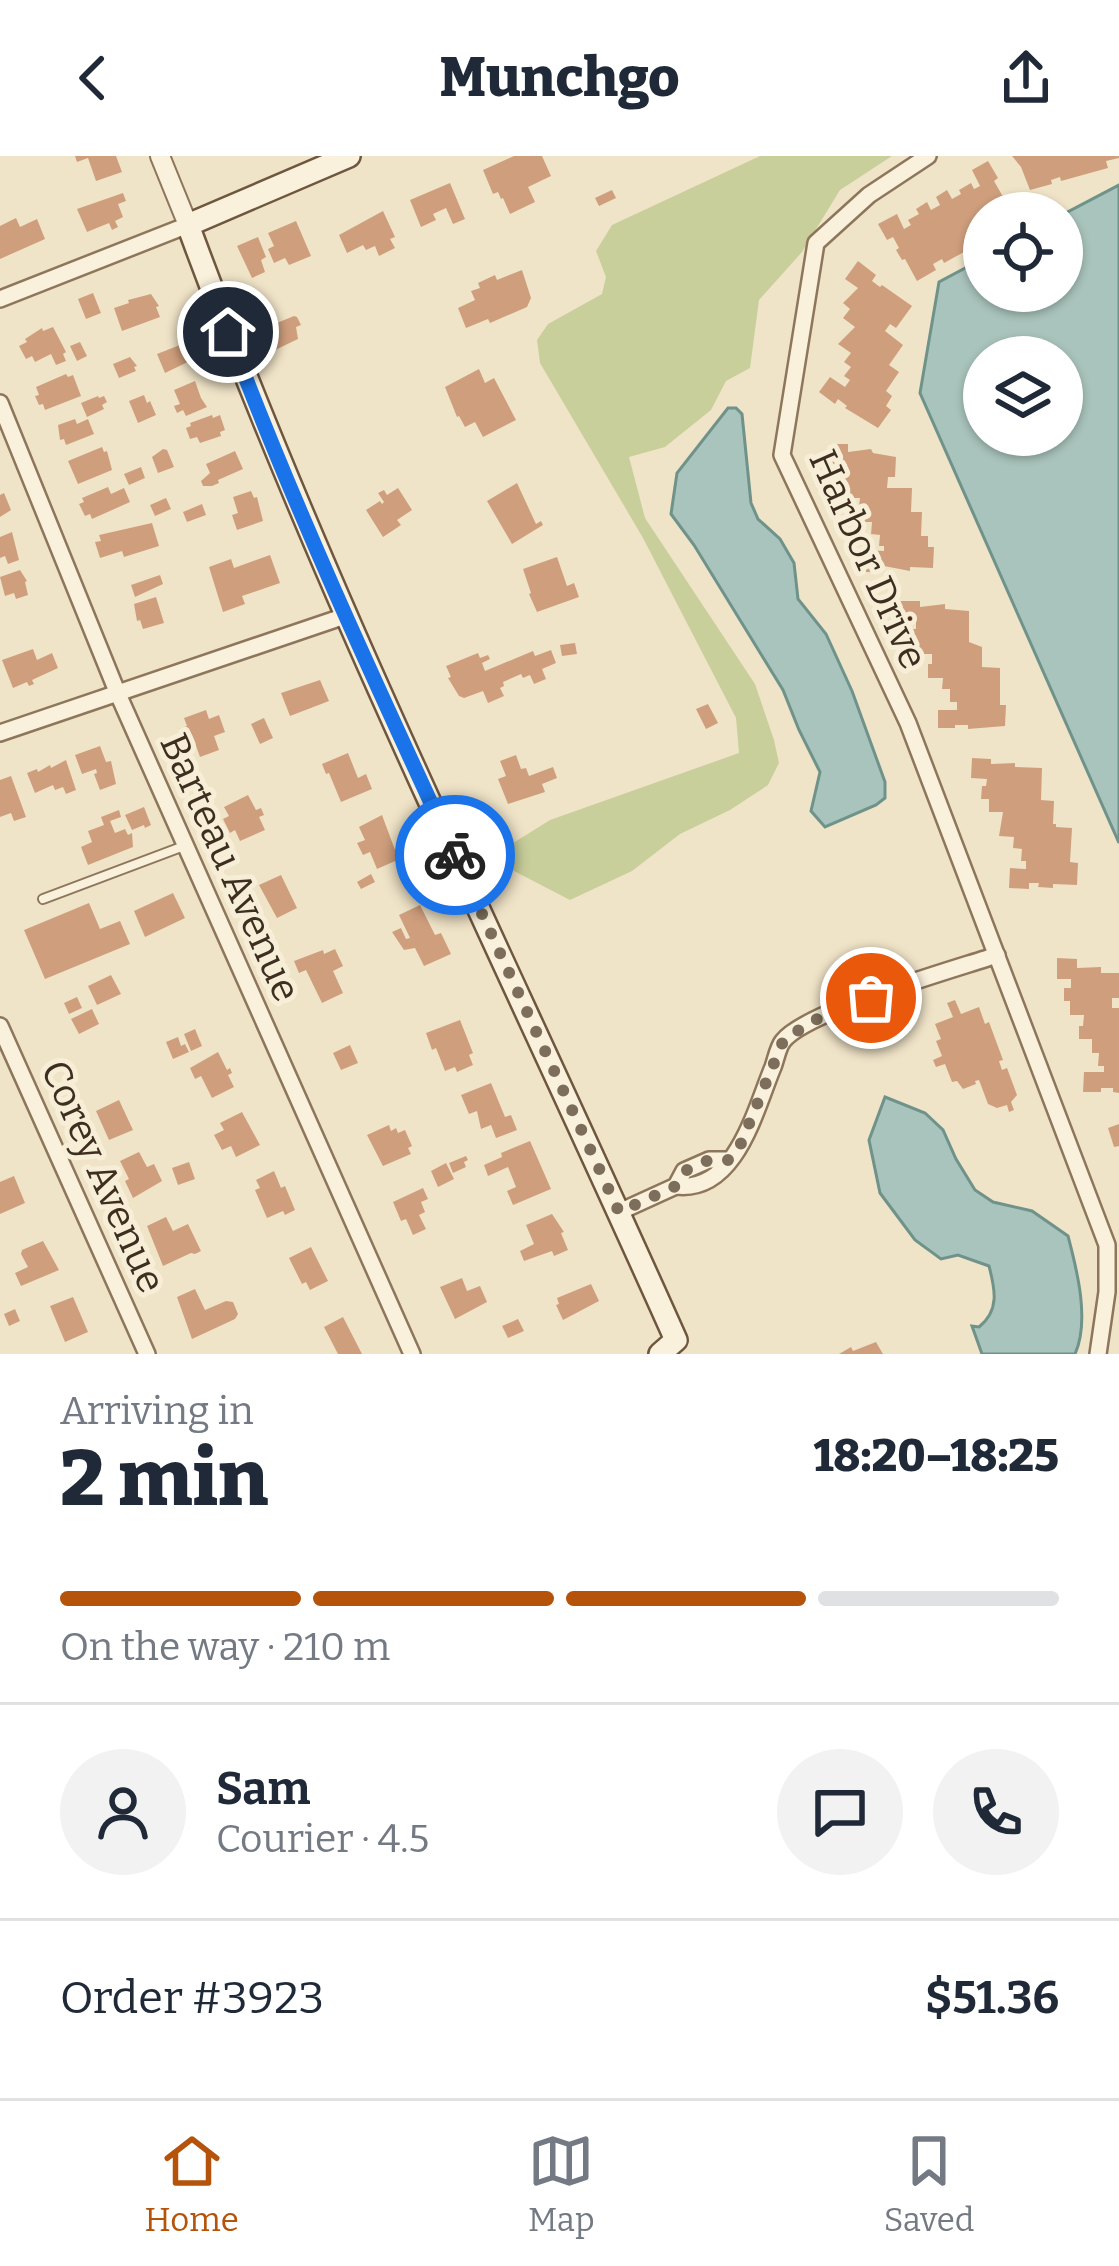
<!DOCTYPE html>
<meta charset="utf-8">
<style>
body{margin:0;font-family:Bitter,serif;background:#f2f2f3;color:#1f2937;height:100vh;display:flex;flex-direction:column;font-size:45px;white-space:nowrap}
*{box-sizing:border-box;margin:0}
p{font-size:39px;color:#747a83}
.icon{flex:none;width:66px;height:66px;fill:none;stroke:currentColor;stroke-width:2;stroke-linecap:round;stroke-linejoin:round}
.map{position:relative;height:1198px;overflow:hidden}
.drawer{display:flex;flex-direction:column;background:#fff;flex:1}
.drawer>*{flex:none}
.buttons{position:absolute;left:963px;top:36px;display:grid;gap:24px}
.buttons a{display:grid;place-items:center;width:120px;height:120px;border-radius:50%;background:#fff;box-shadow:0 3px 9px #0004;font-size:60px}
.pin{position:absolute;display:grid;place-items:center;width:102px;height:102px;color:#fff;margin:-51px;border:6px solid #fff;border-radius:50%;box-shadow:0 3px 12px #0007}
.courier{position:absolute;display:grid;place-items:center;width:120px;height:120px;margin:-60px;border:9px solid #1a73e8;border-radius:50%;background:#fff;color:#222;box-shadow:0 3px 15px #0007}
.summary em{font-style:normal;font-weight:800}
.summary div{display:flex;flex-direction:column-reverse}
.summary{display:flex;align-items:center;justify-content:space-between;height:204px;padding:0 60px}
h1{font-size:78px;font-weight:800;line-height:90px}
.bar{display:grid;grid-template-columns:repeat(4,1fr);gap:18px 12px;align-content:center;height:144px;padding:0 60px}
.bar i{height:15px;border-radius:9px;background:#e0e1e3}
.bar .active{background:#b45309}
.bar p{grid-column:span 4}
.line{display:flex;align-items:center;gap:30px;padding:0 60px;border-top:3px solid #e0e1e3}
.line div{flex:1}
.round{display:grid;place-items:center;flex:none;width:126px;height:126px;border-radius:63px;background:#f2f2f3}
header{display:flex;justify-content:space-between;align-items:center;height:156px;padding:0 60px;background:#fff;font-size:54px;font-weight:800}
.menu{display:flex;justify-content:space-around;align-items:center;height:168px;border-top:3px solid #e0e1e3;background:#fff;font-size:33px;color:#747a83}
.menu a{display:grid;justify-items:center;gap:6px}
.menu .active{color:#b45309}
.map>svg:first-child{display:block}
</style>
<header><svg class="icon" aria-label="back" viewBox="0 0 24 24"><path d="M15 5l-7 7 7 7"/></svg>Munchgo<svg class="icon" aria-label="share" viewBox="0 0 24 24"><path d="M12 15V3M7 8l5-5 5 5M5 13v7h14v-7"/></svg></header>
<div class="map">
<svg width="1119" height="1198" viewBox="0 0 1119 1198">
<rect width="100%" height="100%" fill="#f0e4c8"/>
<!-- green -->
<path fill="#c9cf9b" d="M760,0H892L840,34L802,96L759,144L750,212L726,225L711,254L665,291L629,301L645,362L755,528L774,584L779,607L768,629L730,654L680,678L632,715L570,744L514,715L507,691L550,664L739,597L736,562L643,382L540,207L537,184L548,168L602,138L606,121L596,95L612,69Z"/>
<!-- water -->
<g fill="#a9c4bc" stroke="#6f938a" stroke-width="3" fill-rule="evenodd">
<path d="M1119,29V687L920,237L939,126L984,102V135H1062V59ZM984,201H1062V279H984Z"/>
<path d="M728,252H736L742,258L751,347L758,363L780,383L794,407L798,443L826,478L852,535L885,626V642L876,649L825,671L811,655L820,616L799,574L783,534L694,389L671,358L677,317Z"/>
<path d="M885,941L925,957L943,974L956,1003L975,1034L993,1046L1032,1055L1068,1080C1077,1114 1090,1165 1075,1198H982L972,1170L979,1171C1000,1154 995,1133 989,1110L958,1099L941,1103L915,1084L880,1037L869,984Z"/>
</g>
<!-- building -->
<g fill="#cf9f7d">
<path d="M75,0H116L122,16L96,25L88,2L77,6Z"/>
<path d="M514,0H542L551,20L528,31L535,46L510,58L503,42L501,43L498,36L493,38L483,14Z"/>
<path d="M1012,0H1119V2L1106,5L1108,12L1061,25L1060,21L1051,24L1052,28L1030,34L1021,11Z"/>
<path d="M988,5L998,22L994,25L1006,46L1004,48L1009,57H984V85L944,107L942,103L933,108L936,114L917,125L905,103L902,104L896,94L899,92L893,81L887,84L878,68L897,58L904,73L911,69L908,64L919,58L916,53L927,46L931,54L940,49L936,41L947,34L952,43L961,38L959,34L971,27L974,33L980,30L972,14Z"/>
<path d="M450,27L465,63L453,68L446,52L433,58L436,64L421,71L410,44Z"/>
<path d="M612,34L616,42L599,50L595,42Z"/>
<path d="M123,37L126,45L118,48L123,61L115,65L118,71L112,74L109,67L87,76L77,53Z"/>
<path d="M383,55L395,81L390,83L395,92L379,100L375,90L366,94L363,89L347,97L339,79Z"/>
<path d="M16,62L20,71L37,63L45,83L0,103V70Z"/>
<path d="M296,65L311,100L289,109L285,102L274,107L268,93L274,90L268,77Z"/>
<path d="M258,81L266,101L261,104L265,116L252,122L237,90Z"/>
<path d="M858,105L876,119L872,125L880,131L882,129L912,150L896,172L890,168L885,175L903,189L889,209L899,216L886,235L892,240L886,250L891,254L878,272L845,252L847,250L838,243L835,248L819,236L830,221L845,231L850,224L844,220L851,211L844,206L851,197L838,188L855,171L843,162L850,153L843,147L858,132L845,123Z"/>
<path d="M522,114L531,142L527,151L490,167L488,163L466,172L458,152L475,144L471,135L480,132L478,127L495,119L497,124Z"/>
<path d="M93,137L101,157L86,163L78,143Z"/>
<path d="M151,138L159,150L156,151L160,161L122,175L114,152L129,147L128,144Z"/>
<path d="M294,160L297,161L301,169L296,171L298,183L273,195L265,177L274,174L272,169Z"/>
<path d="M53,171L66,196L63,198L66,205L56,209L51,198L35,206L32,200L26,203L19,190L27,186L25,183L42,172L43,175Z"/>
<path d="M80,186L87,200L77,205L70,190Z"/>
<path d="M185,187L186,189L191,187L194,192L197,191L198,201L165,217L157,198Z"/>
<path d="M130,201L137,210L134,211L136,215L119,222L113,208Z"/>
<path d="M479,213L485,227L494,222L516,264L483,281L475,266L465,271L459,260L457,261L445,231Z"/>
<path d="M66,218L68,221L73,219L81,240L45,254L43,248L39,249L35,240L39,239L36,231Z"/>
<path d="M195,225L201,242L207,251L186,260L183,254L177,257L174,250L180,248L174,234Z"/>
<path d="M144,239L147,247L150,245L156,259L138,267L129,245Z"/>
<path d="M98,240L99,242L104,240L107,246L102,249L104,253L87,261L81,247Z"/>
<path d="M212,259L213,262L220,259L225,274L220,276L221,280L200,287L197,281L190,283L186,272L191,270L190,267Z"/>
<path d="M75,263L77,268L88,263L94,278L66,289L64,283L60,284L58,269Z"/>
<path d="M830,288H848V296L871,293L873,297L896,301L895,321H888L887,332H912L911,356H922L921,380H928V391H934L933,412L910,411V415L884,410V416H866L867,394L884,395V390H879L880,379L871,378L872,366H857L860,342H846V329H838V316L846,317L847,308H829Z"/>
<path d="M102,291L104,296L107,295L112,314L78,328L68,305Z"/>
<path d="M163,293L167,294L174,311L158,317L152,301Z"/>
<path d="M235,295L243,313L218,324L219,327L212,330H203L201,325L210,317L206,308Z"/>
<path d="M141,311L145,322L129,329L124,318Z"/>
<path d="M517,327L536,368L541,365L543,369L512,388L487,345Z"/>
<path d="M108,331L111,338L124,332L130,346L92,363L90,358L85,360L79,348L84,346L82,342Z"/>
<path d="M398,332L412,354L397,364L401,369L383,381L366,354L380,345L382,348L384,346L378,337L384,334L387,339Z"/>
<path d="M251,335L254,342L257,341L263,365L237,374L232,359L238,357L233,341Z"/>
<path d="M4,337L11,354L0,361V339Z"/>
<path d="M166,342L171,353L155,360L150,349Z"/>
<path d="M202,348L206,359L187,366L183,356Z"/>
<path d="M152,367L159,390L124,401L122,395L100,402L95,386L101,385L99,379Z"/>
<path d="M12,376L19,404L8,408L5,400L0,402V381Z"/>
<path d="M270,399L280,427L242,440L245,448L223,456L209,411L231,403L234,412Z"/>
<path d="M557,401L567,430L574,427L579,441L537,456L529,438L531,437L523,413Z"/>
<path d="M20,414L27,425L25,426L28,439L16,443L14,437L5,440L0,421Z"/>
<path d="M160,419L163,428L135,441L131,429Z"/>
<path d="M156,441L164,467L143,473L140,464L137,465L134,448Z"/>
<path d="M899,445H920V451L945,448V453L969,455V486L982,491V511L1000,512V549H1006L1005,570L968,573V569H955V572H938V554H957V546H950V533H942L943,522H928V508H932V498H917V485H910V473H916V465H899Z"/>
<path d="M575,487L577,498L562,500L560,489Z"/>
<path d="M33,493L37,504L52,497L58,512L32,524L34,528L29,530L27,526L13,532L2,504Z"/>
<path d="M551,494L556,507L542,513L546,523L534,528L530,519L523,522L521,518L503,526L504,530L500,532L504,540L488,547L483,535L464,542L459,540L448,522L451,521L446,510L478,497L480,502L488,499L490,503L482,507L485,515L533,495L535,500Z"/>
<path d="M320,524L329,545L290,560L281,537Z"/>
<path d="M708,548L718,567L706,573L696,553Z"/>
<path d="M206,554L209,563L219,559L225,576L214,580L219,594L200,601L195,587L185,590L179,573L187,570L184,562Z"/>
<path d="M264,562L273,582L260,588L251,568Z"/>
<path d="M100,590L106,606L111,605L116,628L100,634L94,618L97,617L96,613L82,618L75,599Z"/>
<path d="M348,597L358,622L366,618L372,633L341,646L329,617L326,618L322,608Z"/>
<path d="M516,599L521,613L526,612L529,620L553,611L557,622L542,628L545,636L508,648L498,623L506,620L500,605Z"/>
<path d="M972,602L991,603V608L1015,607V611L1042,612L1041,644L1054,645L1053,668H1056V671L1072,672L1070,706L1078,707L1077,729L1053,728V732L1038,731L1039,727H1029V733L1009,732L1010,712L1026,713V705H1021L1022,693L1013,692L1014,681L999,680L1003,656H989V643H981L982,630H986L987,623L971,622Z"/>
<path d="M66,604L76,634L66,638L63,631L55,634L53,629L35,637L27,617L37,613L38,616L50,609L51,612Z"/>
<path d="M11,620L26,661L14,665L11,657L0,661V624Z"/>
<path d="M248,639L256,654L261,652L264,659L259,661L265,674L240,685L235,674L230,677L223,663L229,660L224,651Z"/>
<path d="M144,651L151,669L145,672L144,669L132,674L125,659Z"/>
<path d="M119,654L121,661L110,665L115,677L125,673L128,679L132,677L133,691L88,709L81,691L92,686L88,675L104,669L101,661Z"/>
<path d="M382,659L395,694L397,692L402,702L377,713L370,696L363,699L357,687L365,684L359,671Z"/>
<path d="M371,718L375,726L361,733L357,726Z"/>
<path d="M281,719L297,752L277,762L259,729Z"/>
<path d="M173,737L185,762L145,781L134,755Z"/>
<path d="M89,747L100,773L120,765L130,788L45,823L24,774Z"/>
<path d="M420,749L435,779L441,777L451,798L424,810L415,792L404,794L392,776L401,772L406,783L410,782L399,759Z"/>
<path d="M335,793L343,810L333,815L343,837L322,847L306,814L299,817L294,805L323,794L324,798Z"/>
<path d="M1057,802L1077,803V812L1101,811V817H1119V842H1112V852H1119V937L1113,936V932H1101V936H1083L1084,916H1104V910H1098L1099,897H1092V883H1079V870H1083L1084,859H1070V845H1064V832H1071V823H1057Z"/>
<path d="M111,819L121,838L97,849L88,830Z"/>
<path d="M77,841L82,852L69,858L64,847Z"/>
<path d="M955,844L961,858L979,851L985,868L989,866L1003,904L999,905L1002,914L1007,912L1017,939L1011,946L1014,954L1009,956L1007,949L997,952L988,948L979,924L975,925L976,928L963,933L957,925L952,926L945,908L936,911L933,904L942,900L936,885L941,883L935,868L953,861L947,847Z"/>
<path d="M92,853L99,868L79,878L71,863Z"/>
<path d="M460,864L473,897L469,899L473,909L457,916L455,911L445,915L436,892L432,894L426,877Z"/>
<path d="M195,873L202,890L191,895L184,878Z"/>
<path d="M178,881L181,890L185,888L189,896L173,903L166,886Z"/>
<path d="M350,889L358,907L341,914L333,897Z"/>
<path d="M218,896L227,914L230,912L232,917L228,919L234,931L212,942L201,920L195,923L190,912Z"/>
<path d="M491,927L505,961L511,959L517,974L496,982L491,969L481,973L477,955L469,958L461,939Z"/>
<path d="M119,944L133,974L109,984L96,955Z"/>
<path d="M242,956L260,989L236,1001L231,990L222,994L214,979L224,974L220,967Z"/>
<path d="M1119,968V990L1114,991L1108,972Z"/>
<path d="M389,969L391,975L396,972L398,977L405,974L412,990L408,992L411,998L383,1010L367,979Z"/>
<path d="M530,985L551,1033L513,1049L507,1035L516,1031L508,1011L488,1020L484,1009L502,1001L501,997Z"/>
<path d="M139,996L147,1011L154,1008L162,1025L133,1042L125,1025L129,1023L120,1005Z"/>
<path d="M466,1000L468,1004L464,1006L466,1011L453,1017L449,1007Z"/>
<path d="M189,1006L195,1023L178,1029L172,1012Z"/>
<path d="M446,1007L454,1023L438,1031L431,1015Z"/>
<path d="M274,1015L281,1032L285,1030L295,1054L285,1059L283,1055L267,1062L255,1034L260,1032L256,1024Z"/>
<path d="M14,1020L25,1047L0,1058V1026Z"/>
<path d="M423,1032L428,1043L421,1046L425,1056L419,1059L426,1073L413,1079L406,1063L401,1065L393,1046Z"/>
<path d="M552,1058L564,1076L561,1077L568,1094L554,1100L552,1095L524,1105L520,1095L534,1088L526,1069Z"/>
<path d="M166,1061L173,1075L188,1068L201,1095L195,1098L191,1097L163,1110L147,1070Z"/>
<path d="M43,1085L59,1114L21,1130L15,1117L28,1111L21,1098L22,1094Z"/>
<path d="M311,1091L328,1125L310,1134L306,1126L302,1128L289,1102Z"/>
<path d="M462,1122L467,1135L480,1130L487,1146L455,1163L440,1131Z"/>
<path d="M591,1128L599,1145L563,1164L556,1149L559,1148L557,1142Z"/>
<path d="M195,1133L205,1154L226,1145L233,1146L238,1158L235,1163L192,1183L177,1141Z"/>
<path d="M73,1141L88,1176L65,1186L50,1150Z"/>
<path d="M15,1153L20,1165L9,1170L4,1158Z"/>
<path d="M343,1161L362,1198H338L324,1171Z"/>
<path d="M518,1163L524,1175L508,1182L502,1170Z"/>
<path d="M876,1186L883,1198H839L851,1191L853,1195Z"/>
</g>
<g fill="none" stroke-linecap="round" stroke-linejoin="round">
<defs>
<path id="service" d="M43,743L184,690"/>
<g id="minor">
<path d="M928,0L869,39L816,87L782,299L908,567L1107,1089V1136L1098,1198"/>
<path d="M0,143L188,69"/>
<path d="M0,247L118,538L412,1198"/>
<path d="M0,577L345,460"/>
<path d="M0,870L147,1198"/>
<path d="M676,1030C736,1037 755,954 773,911C776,903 778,891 783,885C806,855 955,813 997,799"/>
<path d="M619,1056L676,1030L684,1015L709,1004H729"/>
</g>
<path id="tertiary" d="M160,0L188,69"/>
<path id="secondary" d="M349,0L188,69C328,450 511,814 676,1184L660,1198"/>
</defs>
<!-- service casing -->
<use href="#service" stroke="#8d765c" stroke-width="12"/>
<!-- minor casing -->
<use href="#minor" stroke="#8d765c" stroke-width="20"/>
<!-- tertiary casing -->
<use href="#tertiary" stroke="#8d765c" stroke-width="22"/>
<!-- secondary casing -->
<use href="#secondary" stroke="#6f573f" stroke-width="26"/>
<!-- service -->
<use href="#service" stroke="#faf1dc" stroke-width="8"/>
<!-- minor -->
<use href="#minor" stroke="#faf1dc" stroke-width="15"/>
<!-- tertiary -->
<use href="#tertiary" stroke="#faf1dc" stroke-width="18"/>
<!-- secondary -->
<use href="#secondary" stroke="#faf1dc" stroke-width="21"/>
</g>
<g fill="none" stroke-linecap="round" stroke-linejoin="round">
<!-- done -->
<path stroke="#7c6e5b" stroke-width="12" stroke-dasharray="0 21.6" d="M455,699L619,1056L676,1030L685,1015L709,1004H729L739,992L784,883L829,856L871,842"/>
<!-- route -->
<path stroke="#1a73e8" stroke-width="15" d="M228,176C295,354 375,526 455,699"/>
</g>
<g text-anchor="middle" stroke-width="10" stroke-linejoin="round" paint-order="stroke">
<!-- street labels -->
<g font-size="39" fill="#3d2e20" stroke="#f7eed8">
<text transform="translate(869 403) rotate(66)" y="14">Harbor Drive</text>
<text transform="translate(231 711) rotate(66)" y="14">Barteau Avenue</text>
<text transform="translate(104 1020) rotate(66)" y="14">Corey Avenue</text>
</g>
</g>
</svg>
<div class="buttons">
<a><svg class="icon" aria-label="locate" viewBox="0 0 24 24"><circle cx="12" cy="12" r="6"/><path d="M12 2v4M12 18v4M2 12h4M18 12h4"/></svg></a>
<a><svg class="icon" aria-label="layers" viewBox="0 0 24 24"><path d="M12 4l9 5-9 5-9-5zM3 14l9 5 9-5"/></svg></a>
</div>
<div class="pin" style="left:871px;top:842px;background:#ea580c"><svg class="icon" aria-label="bag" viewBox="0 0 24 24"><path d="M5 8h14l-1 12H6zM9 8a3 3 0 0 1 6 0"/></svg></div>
<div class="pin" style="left:228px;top:176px;background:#1f2937"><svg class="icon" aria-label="home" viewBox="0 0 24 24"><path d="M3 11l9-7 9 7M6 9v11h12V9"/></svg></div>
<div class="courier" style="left:455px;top:699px"><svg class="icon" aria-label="bike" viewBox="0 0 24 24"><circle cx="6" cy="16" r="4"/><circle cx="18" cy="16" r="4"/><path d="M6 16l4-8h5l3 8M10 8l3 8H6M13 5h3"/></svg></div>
</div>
<section class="drawer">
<div class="summary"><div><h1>2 min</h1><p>Arriving in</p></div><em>18:20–18:25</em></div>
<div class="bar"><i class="active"></i><i class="active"></i><i class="active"></i><i></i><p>On the way · 210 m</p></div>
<div class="line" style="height:216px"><a class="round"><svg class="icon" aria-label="person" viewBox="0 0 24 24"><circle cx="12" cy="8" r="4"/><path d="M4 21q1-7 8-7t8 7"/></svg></a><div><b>Sam</b><p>Courier · 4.5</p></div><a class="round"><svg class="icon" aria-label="chat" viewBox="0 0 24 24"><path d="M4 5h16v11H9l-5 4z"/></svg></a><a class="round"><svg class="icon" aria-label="phone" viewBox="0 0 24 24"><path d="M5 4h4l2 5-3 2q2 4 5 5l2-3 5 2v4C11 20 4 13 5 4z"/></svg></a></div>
<div class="line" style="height:156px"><div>Order #3923</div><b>$51.36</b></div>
</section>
<nav class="menu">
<a class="active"><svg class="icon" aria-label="home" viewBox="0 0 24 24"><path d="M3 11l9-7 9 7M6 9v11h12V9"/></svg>Home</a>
<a><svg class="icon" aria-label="map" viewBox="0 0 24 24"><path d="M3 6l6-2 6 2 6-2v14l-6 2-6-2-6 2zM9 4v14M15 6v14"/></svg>Map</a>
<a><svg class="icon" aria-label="saved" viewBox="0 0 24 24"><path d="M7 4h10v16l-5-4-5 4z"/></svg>Saved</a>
</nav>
